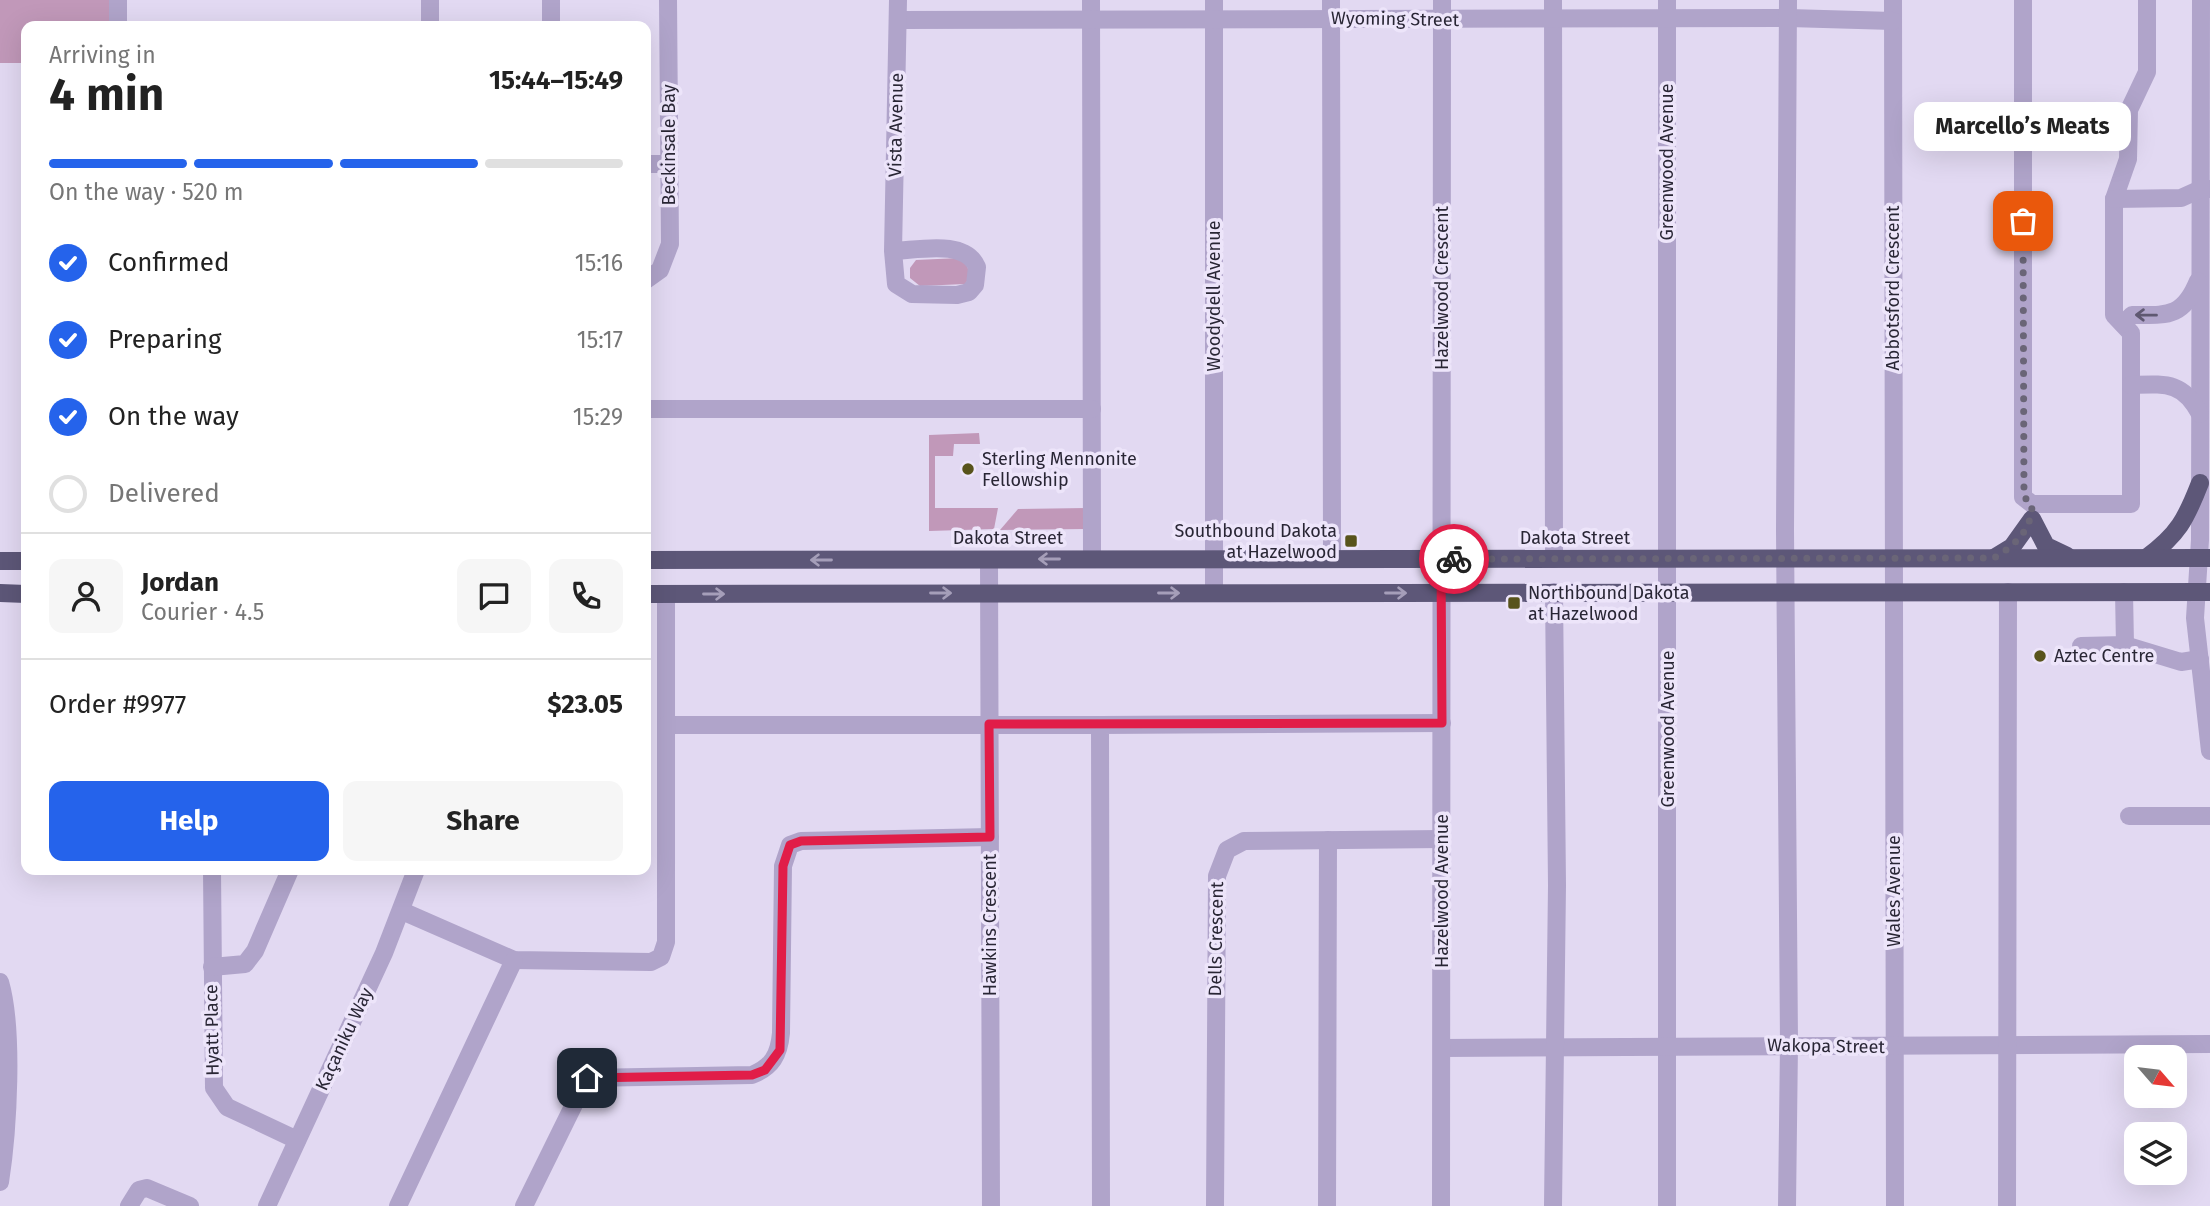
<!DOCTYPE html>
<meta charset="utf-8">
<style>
body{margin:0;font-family:"Fira Sans",sans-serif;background:#f6f6f6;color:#222;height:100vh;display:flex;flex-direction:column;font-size:26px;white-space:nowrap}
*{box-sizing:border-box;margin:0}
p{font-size:23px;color:#767676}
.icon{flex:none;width:38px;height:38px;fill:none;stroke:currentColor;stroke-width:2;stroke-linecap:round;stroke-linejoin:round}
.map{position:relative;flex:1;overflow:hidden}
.panel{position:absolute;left:21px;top:21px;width:630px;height:854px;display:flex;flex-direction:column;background:#fff;border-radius:14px;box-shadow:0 7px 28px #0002}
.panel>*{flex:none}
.needle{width:46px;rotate:118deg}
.fabs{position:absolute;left:2124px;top:1045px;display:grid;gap:14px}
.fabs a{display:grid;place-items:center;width:63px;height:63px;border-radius:14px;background:#fff;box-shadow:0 7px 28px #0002;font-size:35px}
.pin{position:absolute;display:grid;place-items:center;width:60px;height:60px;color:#fff;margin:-30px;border-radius:14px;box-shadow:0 4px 10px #0006}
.courier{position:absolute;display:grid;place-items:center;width:70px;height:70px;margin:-35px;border:5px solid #e11d48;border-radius:50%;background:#fff;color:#222;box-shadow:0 2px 9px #0007}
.bubble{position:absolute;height:49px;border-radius:14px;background:#fff;box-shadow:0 7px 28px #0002;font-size:23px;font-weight:700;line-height:49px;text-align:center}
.overview em{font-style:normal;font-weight:700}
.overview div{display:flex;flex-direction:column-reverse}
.overview{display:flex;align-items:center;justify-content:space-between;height:119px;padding:0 28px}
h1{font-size:46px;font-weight:700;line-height:52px}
.bar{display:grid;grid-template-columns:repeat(4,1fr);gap:10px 7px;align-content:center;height:84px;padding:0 28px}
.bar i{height:9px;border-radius:5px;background:#e0e0e0}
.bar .active{background:#2563eb}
.bar p{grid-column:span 4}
.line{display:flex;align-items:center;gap:18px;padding:0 28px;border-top:2px solid #e0e0e0}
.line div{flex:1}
.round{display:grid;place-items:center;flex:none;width:74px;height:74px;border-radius:14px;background:#f6f6f6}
ol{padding:0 28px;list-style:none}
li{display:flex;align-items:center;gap:21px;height:77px}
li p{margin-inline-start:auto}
li .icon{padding:7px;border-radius:50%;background:#2563eb;color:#fff;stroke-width:4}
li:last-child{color:#767676}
li i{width:38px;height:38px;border:4px solid #e0e0e0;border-radius:50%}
.action{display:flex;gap:14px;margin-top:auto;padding:14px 28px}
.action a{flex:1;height:80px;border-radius:14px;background:#2563eb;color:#fff;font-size:28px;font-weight:700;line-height:80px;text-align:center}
.action a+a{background:#f6f6f6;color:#222}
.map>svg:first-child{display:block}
</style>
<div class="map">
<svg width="2210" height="1206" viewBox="0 0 2210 1206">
<rect width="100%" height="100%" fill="#e2d9f2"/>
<!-- green -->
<g fill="#c198b9">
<path d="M0,0H113V26H26V63H0Z"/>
<path d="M959,258L964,259L971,276L965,284L920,286L910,278V268L916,260Z"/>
<path d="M979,433L980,444H954L953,456H935V508H998L994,529L929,531V435Z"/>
<path d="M1086,508L1087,529L1000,530L1018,509Z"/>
</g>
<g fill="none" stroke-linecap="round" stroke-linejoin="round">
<!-- minor -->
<g stroke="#b0a4ca" stroke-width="18">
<path d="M551,0V26"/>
<path d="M1091,0L1092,559"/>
<path d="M1214,0V593"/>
<path d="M1331,0L1332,558"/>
<path d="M1553,0L1554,559"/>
<path d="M1667,0V1206"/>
<path d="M1893,0L1895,1206"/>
<path d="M2023,0V497L2032,504H2131V333L2114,315V199L2128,159L2129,110L2147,72V0"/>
<path d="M2201,0L2200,540L2195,618L2210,751"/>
<path d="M898,20L1789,18L1893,21"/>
<path d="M118,26V0"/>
<path d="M430,26V0"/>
<path d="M646,164H669"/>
<path d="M2114,199L2181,198L2201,189H2210"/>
<path d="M893,251C919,250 965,239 977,267L975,285L969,292L957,295L912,294L896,284L893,251L898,0"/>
<path d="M646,280L660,270L670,244L668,0"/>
<path d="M2123,324L2132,315C2167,315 2183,318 2198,281"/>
<path d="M2131,385C2165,384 2183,381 2200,414"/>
<path d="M646,409H1092"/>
<path d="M989,560L991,1206"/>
<path d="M666,594V725"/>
<path d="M2125,645L2181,662L2200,659"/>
<path d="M2081,646L2125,645L2124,592"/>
<path d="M2129,816H2210"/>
<path d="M212,870L214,1088L227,1107L297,1140"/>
<path d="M402,911L514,960L651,962L661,957L666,942V725H1100"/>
<path d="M212,967L245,964L255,951L290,870"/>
<path d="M0,982C14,1030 8,1131 0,1182"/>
<path d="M1442,1048L2210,1044"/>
<path d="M129,1206L139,1190L147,1188L190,1206"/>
<path d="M267,1206L384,953L416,870"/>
<path d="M398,1206L514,960"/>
<path d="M524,1206L587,1078L752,1075C772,1067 779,1055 781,1033L783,866L790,845L801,841L990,837"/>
<path d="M1101,1206L1100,725L1442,723"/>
<path d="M1215,1206L1217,876L1227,850L1244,841L1442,839"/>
<path d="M1327,1206L1328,840"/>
<path d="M1441,1206L1442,0"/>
<path d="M1553,1206L1557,885L1554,592"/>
<path d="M1787,1206L1789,1044L1785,530L1788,0"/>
<path d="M2007,1206L2008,592"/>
</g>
<!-- major -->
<g stroke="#5d5778" stroke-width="18">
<path d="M1994,558L2012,547L2032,519L2046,546L2067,556"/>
<path d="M2146,558C2178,535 2186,519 2200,483"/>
<path d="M646,560L2210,558"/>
<path d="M0,561H26"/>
<path d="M0,593L26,594"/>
<path d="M646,594L2210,592"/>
</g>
</g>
<!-- one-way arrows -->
<defs><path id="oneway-shaft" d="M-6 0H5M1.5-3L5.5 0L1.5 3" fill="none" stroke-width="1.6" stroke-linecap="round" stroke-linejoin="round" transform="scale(1.75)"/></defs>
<use stroke="#5f5871" href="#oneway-shaft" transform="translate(2146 315) rotate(-179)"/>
<g stroke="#a59eb9">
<use href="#oneway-shaft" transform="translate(1049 559) rotate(180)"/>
<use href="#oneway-shaft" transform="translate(821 560) rotate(180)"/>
<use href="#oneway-shaft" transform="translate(941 593)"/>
<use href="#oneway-shaft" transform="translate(1169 593)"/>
<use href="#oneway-shaft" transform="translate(1396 593)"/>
<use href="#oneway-shaft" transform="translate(714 594)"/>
</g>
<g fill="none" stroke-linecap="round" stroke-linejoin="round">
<!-- done -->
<path stroke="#6a6577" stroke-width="7" stroke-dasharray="0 12.6" d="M1454,559L1994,558C2015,545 2032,530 2032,504L2024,497L2023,221"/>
<!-- route -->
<path stroke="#e11d48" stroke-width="9" d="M587,1078L752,1075L765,1070L780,1050L783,866L790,845L801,841L990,837L989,724L1442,723L1441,559H1454"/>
</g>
<!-- markers -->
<g fill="#58531b" stroke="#ede5fa" stroke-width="2.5">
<circle cx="968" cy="469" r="7"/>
<rect x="1344" y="534" width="14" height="14" rx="3.5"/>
<rect x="1507" y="596" width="14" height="14" rx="3.5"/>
<circle cx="2040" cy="656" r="7"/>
</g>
<g text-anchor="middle" stroke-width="7" stroke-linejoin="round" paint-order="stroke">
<!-- street labels -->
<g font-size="18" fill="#292635" stroke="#ede5fa">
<text transform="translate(1395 19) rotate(1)" y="6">Wyoming Street</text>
<text transform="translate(896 125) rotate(-89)" y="6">Vista Avenue</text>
<text transform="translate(669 145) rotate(-90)" y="6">Beckinsale Bay</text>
<text transform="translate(1667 162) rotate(-90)" y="6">Greenwood Avenue</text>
<text transform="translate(1442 288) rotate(-90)" y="6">Hazelwood Crescent</text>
<text transform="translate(1893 288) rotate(-90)" y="6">Abbotsford Crescent</text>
<text transform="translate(1214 296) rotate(-90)" y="6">Woodydell Avenue</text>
<text x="1008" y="544">Dakota Street</text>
<text x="1575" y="544">Dakota Street</text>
<text transform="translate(1668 729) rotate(-90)" y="6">Greenwood Avenue</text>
<text transform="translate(1442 891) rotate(-90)" y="6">Hazelwood Avenue</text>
<text transform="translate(1894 891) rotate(-90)" y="6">Wales Avenue</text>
<text transform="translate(990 925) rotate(-90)" y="6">Hawkins Crescent</text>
<text transform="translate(1216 939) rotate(-89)" y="6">Dells Crescent</text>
<text transform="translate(212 1030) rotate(-91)" y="6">Hyatt Place</text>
<text transform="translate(344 1039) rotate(-65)" y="6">Kaçaniku Way</text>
<text transform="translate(1826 1046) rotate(1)" y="6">Wakopa Street</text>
</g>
<!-- poi labels -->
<g font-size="18" fill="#292635" stroke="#ede5fa" text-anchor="start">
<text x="982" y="465">Sterling Mennonite<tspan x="982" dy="21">Fellowship</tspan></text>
<text x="1337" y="537" text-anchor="end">Southbound Dakota<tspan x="1337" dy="21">at Hazelwood</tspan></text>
<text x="1528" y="599">Northbound Dakota<tspan x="1528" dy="21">at Hazelwood</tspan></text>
<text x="2054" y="662">Aztec Centre</text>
</g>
</g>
</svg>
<div class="fabs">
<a><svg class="needle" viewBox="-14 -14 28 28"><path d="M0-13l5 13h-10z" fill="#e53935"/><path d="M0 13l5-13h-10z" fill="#767676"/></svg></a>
<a><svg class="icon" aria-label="layers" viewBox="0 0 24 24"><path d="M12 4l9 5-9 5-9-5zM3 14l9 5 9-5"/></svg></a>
</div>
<div class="pin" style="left:2023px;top:221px;background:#ea580c"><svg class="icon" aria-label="bag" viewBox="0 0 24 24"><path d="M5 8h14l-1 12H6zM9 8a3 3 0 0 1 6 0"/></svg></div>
<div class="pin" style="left:587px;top:1078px;background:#1f2937"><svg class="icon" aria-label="home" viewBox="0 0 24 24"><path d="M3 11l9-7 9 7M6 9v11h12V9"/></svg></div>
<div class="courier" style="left:1454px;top:559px"><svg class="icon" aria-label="bike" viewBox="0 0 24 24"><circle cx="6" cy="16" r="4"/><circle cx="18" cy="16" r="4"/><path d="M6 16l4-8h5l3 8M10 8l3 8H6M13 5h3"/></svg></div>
<div class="bubble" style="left:1914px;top:102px;width:217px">Marcello’s Meats</div>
<section class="panel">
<div class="overview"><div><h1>4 min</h1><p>Arriving in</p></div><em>15:44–15:49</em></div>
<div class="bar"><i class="active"></i><i class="active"></i><i class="active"></i><i></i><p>On the way · 520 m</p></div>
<ol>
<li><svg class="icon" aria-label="check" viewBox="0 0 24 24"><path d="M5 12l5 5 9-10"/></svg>Confirmed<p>15:16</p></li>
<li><svg class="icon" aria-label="check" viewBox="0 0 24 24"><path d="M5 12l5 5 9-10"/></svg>Preparing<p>15:17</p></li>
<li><svg class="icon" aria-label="check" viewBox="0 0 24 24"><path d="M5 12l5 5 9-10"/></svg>On the way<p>15:29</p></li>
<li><i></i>Delivered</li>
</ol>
<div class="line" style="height:126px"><a class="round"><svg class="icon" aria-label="person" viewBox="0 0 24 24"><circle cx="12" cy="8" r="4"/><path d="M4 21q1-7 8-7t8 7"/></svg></a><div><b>Jordan</b><p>Courier · 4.5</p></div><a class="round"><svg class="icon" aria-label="chat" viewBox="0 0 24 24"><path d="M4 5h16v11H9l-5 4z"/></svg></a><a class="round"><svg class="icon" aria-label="phone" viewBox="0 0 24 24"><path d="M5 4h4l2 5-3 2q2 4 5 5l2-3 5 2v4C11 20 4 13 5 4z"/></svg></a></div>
<div class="line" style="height:91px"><div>Order #9977</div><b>$23.05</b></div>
<div class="action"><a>Help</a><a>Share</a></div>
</section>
</div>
